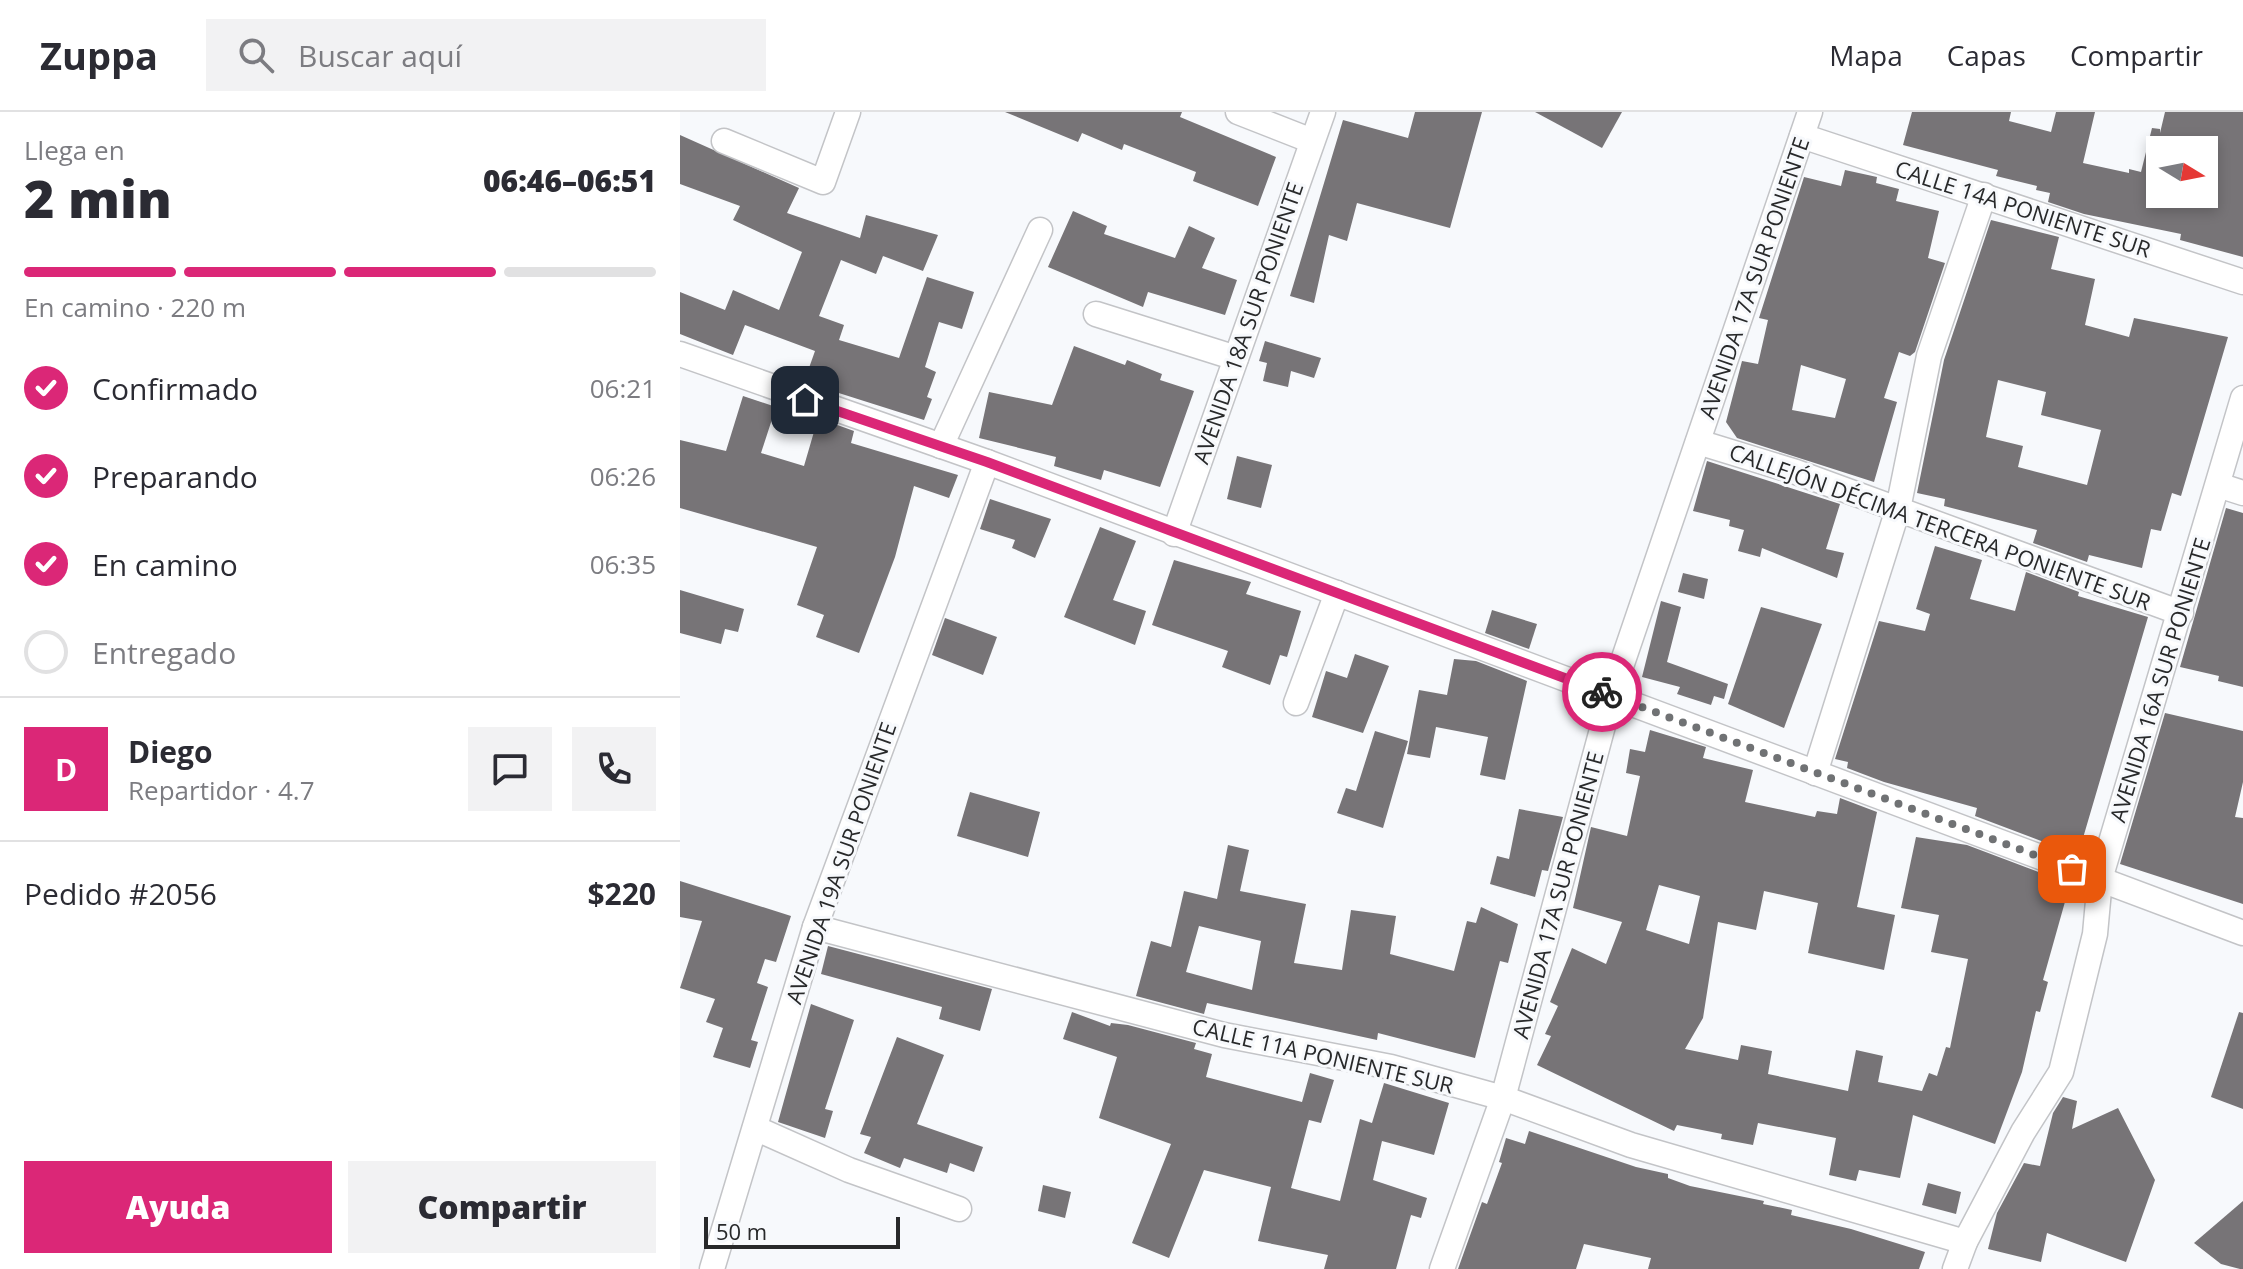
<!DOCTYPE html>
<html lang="es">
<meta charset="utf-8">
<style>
body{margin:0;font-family:"Open Sans",sans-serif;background:#f2f2f3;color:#2b2b33;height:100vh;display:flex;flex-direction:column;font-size:30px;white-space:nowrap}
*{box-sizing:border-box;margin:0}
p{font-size:26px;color:#7c7c81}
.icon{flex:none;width:44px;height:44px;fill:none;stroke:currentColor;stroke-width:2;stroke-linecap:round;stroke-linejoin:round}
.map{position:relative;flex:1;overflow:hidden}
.panel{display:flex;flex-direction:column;background:#fff;width:680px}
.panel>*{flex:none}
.needle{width:52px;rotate:100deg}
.tools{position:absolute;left:1466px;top:24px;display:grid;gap:16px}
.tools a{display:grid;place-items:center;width:72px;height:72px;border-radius:0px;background:#fff;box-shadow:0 4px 12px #0003;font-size:40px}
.scale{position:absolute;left:24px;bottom:20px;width:196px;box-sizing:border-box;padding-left:8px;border:4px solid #28292a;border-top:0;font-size:22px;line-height:28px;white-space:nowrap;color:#28292a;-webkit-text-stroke:6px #f7f9fc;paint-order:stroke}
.pin{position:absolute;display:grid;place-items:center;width:68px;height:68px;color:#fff;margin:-34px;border-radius:16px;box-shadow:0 4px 12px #0006}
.courier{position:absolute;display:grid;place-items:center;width:80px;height:80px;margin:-40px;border:6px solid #db2777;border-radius:50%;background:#fff;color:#222;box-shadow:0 2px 10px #0007}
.headline em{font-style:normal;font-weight:800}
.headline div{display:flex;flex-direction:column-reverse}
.headline{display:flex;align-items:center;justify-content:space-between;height:136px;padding:0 24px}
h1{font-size:52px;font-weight:800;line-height:60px}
.bar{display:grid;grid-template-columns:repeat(4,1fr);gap:12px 8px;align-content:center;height:96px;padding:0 24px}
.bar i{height:10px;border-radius:6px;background:#e1e1e2}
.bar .selected{background:#db2777}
.bar p{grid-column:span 4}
.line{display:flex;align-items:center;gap:20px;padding:0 24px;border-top:2px solid #e1e1e2}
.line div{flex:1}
.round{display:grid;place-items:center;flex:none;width:84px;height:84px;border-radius:0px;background:#f2f2f3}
ol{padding:0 24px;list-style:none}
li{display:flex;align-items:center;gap:24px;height:88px}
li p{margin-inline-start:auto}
li .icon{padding:8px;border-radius:50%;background:#db2777;color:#fff;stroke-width:4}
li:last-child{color:#7c7c81}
li i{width:44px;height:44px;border:4px solid #e1e1e2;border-radius:50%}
.action{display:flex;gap:16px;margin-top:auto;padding:16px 24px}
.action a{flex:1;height:92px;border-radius:0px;background:#db2777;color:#fff;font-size:32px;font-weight:800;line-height:92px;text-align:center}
.action a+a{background:#f2f2f3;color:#2b2b33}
header{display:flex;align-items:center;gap:48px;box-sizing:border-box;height:112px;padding:0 40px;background:#fff;border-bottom:2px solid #e1e1e2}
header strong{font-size:38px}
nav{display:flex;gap:44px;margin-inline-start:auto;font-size:28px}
.search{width:560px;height:72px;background:#f2f2f3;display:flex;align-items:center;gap:20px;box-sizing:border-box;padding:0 28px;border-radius:0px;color:#7c7c81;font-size:30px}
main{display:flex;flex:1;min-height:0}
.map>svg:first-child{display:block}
</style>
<header>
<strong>Zuppa</strong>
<div class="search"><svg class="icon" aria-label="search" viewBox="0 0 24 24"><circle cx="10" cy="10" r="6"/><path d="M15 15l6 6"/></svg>Buscar aquí</div>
<nav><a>Mapa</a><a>Capas</a><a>Compartir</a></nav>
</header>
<main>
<section class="panel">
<div class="headline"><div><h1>2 min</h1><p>Llega en</p></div><em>06:46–06:51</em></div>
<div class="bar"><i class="selected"></i><i class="selected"></i><i class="selected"></i><i></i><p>En camino · 220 m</p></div>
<ol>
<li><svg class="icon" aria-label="check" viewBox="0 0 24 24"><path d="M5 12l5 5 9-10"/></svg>Confirmado<p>06:21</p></li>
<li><svg class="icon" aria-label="check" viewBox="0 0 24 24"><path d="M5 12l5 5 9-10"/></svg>Preparando<p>06:26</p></li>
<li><svg class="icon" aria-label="check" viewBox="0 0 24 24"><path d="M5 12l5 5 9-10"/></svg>En camino<p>06:35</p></li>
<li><i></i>Entregado</li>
</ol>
<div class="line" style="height:144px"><b class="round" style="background:#db2777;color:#fff">D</b><div><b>Diego</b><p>Repartidor · 4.7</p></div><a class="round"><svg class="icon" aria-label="chat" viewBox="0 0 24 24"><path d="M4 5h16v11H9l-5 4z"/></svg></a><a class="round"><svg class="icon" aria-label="phone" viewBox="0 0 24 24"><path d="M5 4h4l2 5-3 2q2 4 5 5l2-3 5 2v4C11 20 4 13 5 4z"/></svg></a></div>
<div class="line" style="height:104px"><div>Pedido #2056</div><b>$220</b></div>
<div class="action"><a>Ayuda</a><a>Compartir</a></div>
</section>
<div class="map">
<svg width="1563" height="1157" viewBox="0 0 1563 1157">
<rect width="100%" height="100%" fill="#f7f9fc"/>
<!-- building -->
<g fill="#777477" fill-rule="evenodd">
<path d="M325,0H502L500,5L596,45L578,94L513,69L516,60L444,32L442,38L402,21L398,30Z"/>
<path d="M735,0H802L770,116L677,91L667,129L649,123L634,191L610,184L663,8L728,26Z"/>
<path d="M855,0H942L922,36Z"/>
<path d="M1232,0H1331L1329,9L1371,20L1376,0H1415L1403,51L1449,61V57L1461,60L1472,16L1480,17V21L1485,0H1563V145L1500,128L1501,122L1404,102L1368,90L1370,81L1356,78L1357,74L1316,64L1318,58L1223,33ZM1480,38H1524V82H1517L1516,89L1480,82Z"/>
<path d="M0,23L119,76L107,101L180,126L186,103L258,123L243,159L203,144L196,162L161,148L139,204L164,213L159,228L219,246L247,165L294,180L282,217L259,210L245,255L256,260L247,285L252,287L244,308L124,270L135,239L65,213L53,243L0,222V180L45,198L53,178L99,198L122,140L53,108L60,94L0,72Z"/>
<path d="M1165,58L1197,65L1196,71L1219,77L1216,89L1259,99L1248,146L1265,151L1235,240L1230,244L1219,240L1204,286L1217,290L1194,370L1057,326L1046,310L1062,249L1078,252L1088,208L1079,206L1124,65L1161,74ZM1121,253L1166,267L1155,306L1112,298Z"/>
<path d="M393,99L427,114L424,122L495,146L509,114L535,126L522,156L557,168L545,203L468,180L463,195L368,155Z"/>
<path d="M1311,108L1379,125L1371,157L1415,167L1405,213L1449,225L1454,206L1548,225L1501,384L1492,381L1481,419L1471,417L1462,456L1409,443L1407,450L1353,431L1357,418L1264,394L1265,387L1237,381L1264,248ZM1318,268L1366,280L1361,303L1421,318L1407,373L1338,355L1343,334L1306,325Z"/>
<path d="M585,229L641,246L634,266L611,259L608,275L583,269L587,251L579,249Z"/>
<path d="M394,234L445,253L447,248L482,262L480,268L514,279L480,375L424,358L421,368L374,354L376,345L299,326L309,280L372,293Z"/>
<path d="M63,284L96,295L81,341L124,354L138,306L174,319L171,331L278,363L269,386L234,374L215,445L179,541L136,525L144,503L117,493L137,435L0,396V328L46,339Z"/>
<path d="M557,344L592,353L581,396L547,387Z"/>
<path d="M1027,349L1160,392L1146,437L1164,441L1157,466L1082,436L1080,445L1058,439L1064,418L1049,414L1050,408L1013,399Z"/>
<path d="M310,387L371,407L355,446L332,436L335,428L300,417Z"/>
<path d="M1546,396L1563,401V575L1538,569L1539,564L1500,555Z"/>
<path d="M420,415L456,429L433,488L466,499L455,533L384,505Z"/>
<path d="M1255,434L1302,448L1290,487L1335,499L1346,460L1399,480L1398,484L1468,505L1398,743L1295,704L1297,696L1204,670L1167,656L1168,650L1155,647L1199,509L1245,519L1250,502L1236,497Z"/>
<path d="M494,448L571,470L566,482L621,499L607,545L600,543L590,573L542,555L548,539L472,513Z"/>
<path d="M1003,461L1028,467L1024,487L998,480Z"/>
<path d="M0,478L64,497L58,520L45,517L41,532L0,521Z"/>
<path d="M981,489L1001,495L987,550L1048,572L1044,587L1034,584L1031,593L997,582L1000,575L962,565Z"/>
<path d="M1081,495L1142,512L1104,616L1048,592Z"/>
<path d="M812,498L857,512L849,537L805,521Z"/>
<path d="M265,506L317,525L303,563L252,543Z"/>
<path d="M675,542L709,554L683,621L632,605L646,559L667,566Z"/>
<path d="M774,547L796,549L847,569L825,668L800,663L808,625L756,615L750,646L727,642L739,578L767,583Z"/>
<path d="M1485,601L1563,619V670L1555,705L1563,706V792L1440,752Z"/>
<path d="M970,618L1026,635L1023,646L1073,658L1065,690L1135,705L1137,699L1157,702L1160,686L1197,700L1177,795L1215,803L1204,858L1128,841L1138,791L1084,779L1076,818L1038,810L1023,906L1005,937L1058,948L1061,933L1092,939L1088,962L1168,979L1176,938L1203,944L1198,970L1242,979L1249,961L1257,964L1266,935L1270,936L1288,847L1251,840L1259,803L1221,796L1236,725L1287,733L1390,772L1363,868L1368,870L1360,900L1356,899L1342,960L1315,1032L1233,1003L1220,1066L1179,1058L1176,1069L1149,1063L1156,1026L1078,1011L1073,1033L1041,1027L1042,1022L997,1013L994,1019L857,953L871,924L865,922L878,894L870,890L892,836L926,852L942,810L893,796L911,715L947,724L960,664L946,661L950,637L965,640ZM979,773L1020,784L1009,832L966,818Z"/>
<path d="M695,619L728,629L703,716L657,701L666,676L676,679Z"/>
<path d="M290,680L360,700L348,745L277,724Z"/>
<path d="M839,697L883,705L868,759L862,758L855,785L810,772L817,744L829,747Z"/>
<path d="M548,733L569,738L560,779L626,792L614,851L662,858L671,798L716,804L710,842L774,859L787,809L796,811L801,795L838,812L828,851L820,849L795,946L698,921L697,928L527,891L524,902L456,884L471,829L491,835L504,779L537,787ZM519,814L581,829L572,878L506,860Z"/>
<path d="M0,769L111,804L96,850L85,847L77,871L88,875L71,928L78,930L70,956L33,945L43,916L26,910L35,887L0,876L22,809L0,805Z"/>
<path d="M148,834L312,877L300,919L259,907L262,895L141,862Z"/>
<path d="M131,892L174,908L145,997L153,999L145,1026L98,1010Z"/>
<path d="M392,900L430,914L431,911L448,913L516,931L514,937L532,942L526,965L622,990L630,961L654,968L641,1011L629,1008L611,1076L660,1089L680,1007L692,1011L704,971L769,991L754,1043L702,1029L693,1068L747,1086L741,1106L731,1103L716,1157H644L648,1143L578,1129L591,1075L524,1058L489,1146L452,1131L491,1032L419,1006L437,945L383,927Z"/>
<path d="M1559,900L1563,901V997L1531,985Z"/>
<path d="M217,925L264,943L237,1012L303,1035L294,1060L270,1051L267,1061L224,1046L220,1056L184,1041L191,1025L180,1022Z"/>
<path d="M1383,985L1397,989L1392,1017L1438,996L1475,1068L1446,1150L1367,1121L1361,1150L1308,1137L1317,1101L1344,1051L1360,1054L1373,1001Z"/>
<path d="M849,1019L956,1055L988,1062V1066L1010,1074L1084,1089L1083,1092L1112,1098L1111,1103L1171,1117L1245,1140L1239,1157H968L971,1146L904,1132L896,1157H778L802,1090L807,1092L822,1051L819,1050L826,1026L845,1032Z"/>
<path d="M1248,1071L1281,1080L1276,1102L1242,1093Z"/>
<path d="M363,1073L391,1080L385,1106L358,1099Z"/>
<path d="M1563,1089V1157H1560L1541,1152L1514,1131Z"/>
</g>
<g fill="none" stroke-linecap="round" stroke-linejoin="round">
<defs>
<g id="street">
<path d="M558,0L632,29"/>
<path d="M1122,24L1563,170"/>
<path d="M44,29L143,70L168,0"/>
<path d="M416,202L556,246"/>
<path d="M0,242L307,350L1563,821"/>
<path d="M1018,330L1116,360L1501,501"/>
<path d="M261,334L360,118"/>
<path d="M1538,373L1563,381"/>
<path d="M494,422L643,0"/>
<path d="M616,591L657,481"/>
<path d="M1135,661L1218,397L1249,244L1304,83"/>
<path d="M135,815L544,923L711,955L823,986L951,1033L1285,1130"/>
<path d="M75,1016L169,1058L279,1097"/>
<path d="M32,1157L135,815L307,350"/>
<path d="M762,1157L823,986L931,584L1130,0"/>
<path d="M1275,1157L1285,1130L1343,1020L1381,960L1415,822L1420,767L1563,286"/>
</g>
</defs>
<!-- street casing -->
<use href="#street" stroke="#c3c4c7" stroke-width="27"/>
<!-- street -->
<use href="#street" stroke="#fff" stroke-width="24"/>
</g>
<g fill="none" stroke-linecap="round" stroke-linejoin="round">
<!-- done -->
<path stroke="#707274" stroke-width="8" stroke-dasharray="0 14.4" d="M922,580L1392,757"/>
<!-- route -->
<path stroke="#db2777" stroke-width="10" d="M125,288L307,350L922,580"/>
</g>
<g text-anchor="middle" stroke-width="6" stroke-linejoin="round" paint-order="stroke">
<!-- street labels -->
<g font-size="22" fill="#28292a" stroke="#f7f9fc">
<text transform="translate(1343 97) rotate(18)" y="8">CALLE 14A PONIENTE SUR</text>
<text transform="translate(1074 166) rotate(-71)" y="8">AVENIDA 17A SUR PONIENTE</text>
<text transform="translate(568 211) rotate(-71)" y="8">AVENIDA 18A SUR PONIENTE</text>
<text transform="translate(1260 415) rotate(20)" y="8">CALLEJÓN DÉCIMA TERCERA PONIENTE SUR</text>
<text transform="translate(1480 568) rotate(-73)" y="8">AVENIDA 16A SUR PONIENTE</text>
<text transform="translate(161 751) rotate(-71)" y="8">AVENIDA 19A SUR PONIENTE</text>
<text transform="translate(878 783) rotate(-75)" y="8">AVENIDA 17A SUR PONIENTE</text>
<text transform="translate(643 944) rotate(13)" y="8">CALLE 11A PONIENTE SUR</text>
</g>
</g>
</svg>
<div class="tools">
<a><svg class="needle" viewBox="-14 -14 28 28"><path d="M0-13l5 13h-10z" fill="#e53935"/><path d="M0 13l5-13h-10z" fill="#7c7c81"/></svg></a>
</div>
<div class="scale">50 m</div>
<div class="pin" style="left:1392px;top:757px;background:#ea580c"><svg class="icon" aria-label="bag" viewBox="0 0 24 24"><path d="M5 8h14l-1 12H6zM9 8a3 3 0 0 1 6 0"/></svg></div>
<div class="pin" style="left:125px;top:288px;background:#1f2937"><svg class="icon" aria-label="home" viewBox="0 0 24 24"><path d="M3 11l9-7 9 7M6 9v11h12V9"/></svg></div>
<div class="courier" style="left:922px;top:580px"><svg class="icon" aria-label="bike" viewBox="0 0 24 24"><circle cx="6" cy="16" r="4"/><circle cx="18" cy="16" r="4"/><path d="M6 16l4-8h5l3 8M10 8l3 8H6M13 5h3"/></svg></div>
</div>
</main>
